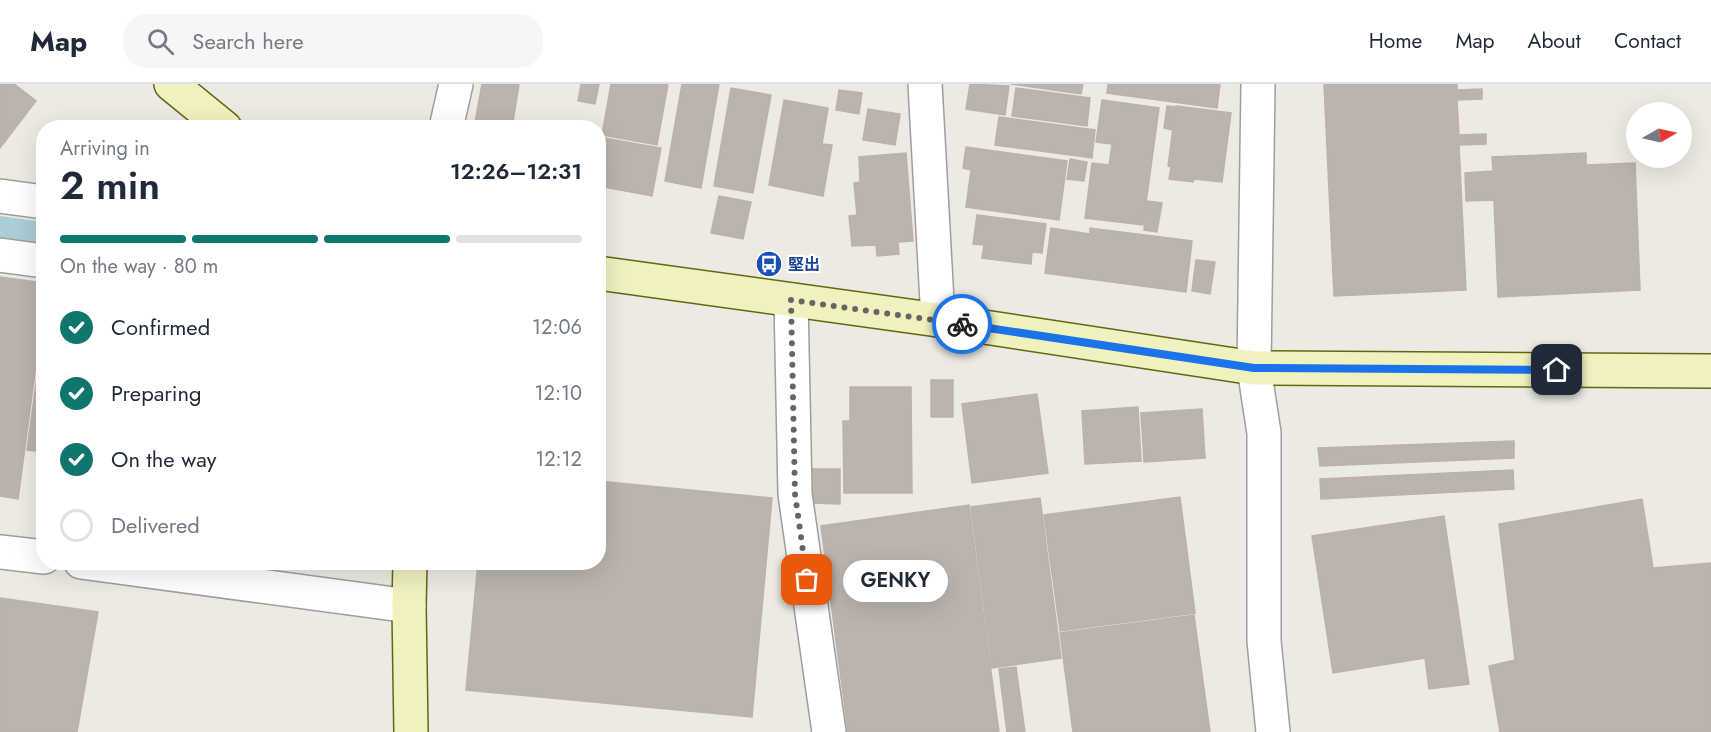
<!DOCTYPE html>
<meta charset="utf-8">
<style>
body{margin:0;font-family:Jost,"Noto Sans JP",sans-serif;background:#f6f6f7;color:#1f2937;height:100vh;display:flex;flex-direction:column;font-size:22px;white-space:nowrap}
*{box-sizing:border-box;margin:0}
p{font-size:20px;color:#747a83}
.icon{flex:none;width:33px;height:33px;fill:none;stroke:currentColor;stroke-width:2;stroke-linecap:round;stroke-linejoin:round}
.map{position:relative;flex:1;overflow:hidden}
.details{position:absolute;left:36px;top:36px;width:570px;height:450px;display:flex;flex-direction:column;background:#fff;border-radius:24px;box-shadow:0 6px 24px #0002}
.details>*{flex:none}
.needle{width:39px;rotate:81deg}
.tools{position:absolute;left:1626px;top:18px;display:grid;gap:12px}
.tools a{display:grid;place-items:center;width:66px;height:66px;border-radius:50%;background:#fff;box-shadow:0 6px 24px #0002;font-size:30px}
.pin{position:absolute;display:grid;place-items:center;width:51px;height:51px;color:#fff;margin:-26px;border-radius:12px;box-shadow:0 3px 9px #0006}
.courier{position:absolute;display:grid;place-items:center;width:60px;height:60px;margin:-30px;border:4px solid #1a73e8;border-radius:50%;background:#fff;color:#222;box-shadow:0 2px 8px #0007}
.bubble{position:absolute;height:42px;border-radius:21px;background:#fff;box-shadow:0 6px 24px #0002;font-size:20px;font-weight:600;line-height:42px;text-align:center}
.headline em{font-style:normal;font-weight:600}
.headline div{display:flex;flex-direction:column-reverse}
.headline{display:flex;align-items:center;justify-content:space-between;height:102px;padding:0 24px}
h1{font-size:39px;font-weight:600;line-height:45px}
.bar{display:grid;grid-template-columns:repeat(4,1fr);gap:9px 6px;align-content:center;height:72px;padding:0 24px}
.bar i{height:8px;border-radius:4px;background:#e0e1e3}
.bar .active{background:#0f766e}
.bar p{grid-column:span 4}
ol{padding:0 24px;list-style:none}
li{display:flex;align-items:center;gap:18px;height:66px}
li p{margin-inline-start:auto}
li .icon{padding:6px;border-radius:50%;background:#0f766e;color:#fff;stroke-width:4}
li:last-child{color:#747a83}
li i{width:33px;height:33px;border:3px solid #e0e1e3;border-radius:50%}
header{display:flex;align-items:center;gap:36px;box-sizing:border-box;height:84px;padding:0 30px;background:#fff;border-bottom:2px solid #e0e1e3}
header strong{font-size:28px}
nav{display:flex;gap:33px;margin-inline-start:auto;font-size:21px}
.search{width:420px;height:54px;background:#f6f6f7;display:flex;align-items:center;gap:15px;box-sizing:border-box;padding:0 21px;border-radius:24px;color:#747a83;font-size:22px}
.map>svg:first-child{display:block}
</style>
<header>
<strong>Map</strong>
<div class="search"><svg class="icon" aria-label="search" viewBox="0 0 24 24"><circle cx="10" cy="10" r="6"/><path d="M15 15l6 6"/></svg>Search here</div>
<nav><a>Home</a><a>Map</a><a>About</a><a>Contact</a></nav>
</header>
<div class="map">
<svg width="1711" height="648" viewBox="0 0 1711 648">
<rect width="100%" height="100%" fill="#edeae4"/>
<!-- water -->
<path fill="#aacdd6" d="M0,132L43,138V160L0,154Z"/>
<!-- building -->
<g fill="#bab3ae" stroke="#bdb1a9" stroke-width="1.5">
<path d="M0,0H14L36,17L0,64Z"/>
<path d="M482,0H519L512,44H474Z"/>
<path d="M581,0H599L595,20L578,17Z"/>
<path d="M611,0H668L657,61L602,51Z"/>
<path d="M682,0H719L701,104L665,97Z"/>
<path d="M970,0L1009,2L1005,31L966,25Z"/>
<path d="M1011,0H1083L1081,10Z"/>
<path d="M1108,0H1220L1217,24L1107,9Z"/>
<path d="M1324,0H1457V6L1482,5V15L1457,16L1459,51L1486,50V60L1459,61L1466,206L1334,212Z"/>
<path d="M731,4L771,11L753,109L714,102Z"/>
<path d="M1016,4L1090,14L1087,42L1012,32Z"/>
<path d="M839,6L862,9L859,30L836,26Z"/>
<path d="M784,16L828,24L822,60L832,61L823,112L769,101Z"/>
<path d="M1102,16L1159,24L1143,141L1085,134L1092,79L1109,81L1112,60L1096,58Z"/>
<path d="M1167,22L1175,23L1172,46L1164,44Z"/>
<path d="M1176,22L1231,29L1222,98L1194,95L1193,98L1169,95L1171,83L1168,82Z"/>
<path d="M868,25L900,30L895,61L863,56Z"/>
<path d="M999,33L1095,46L1092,74L995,61Z"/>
<path d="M598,53L661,64L652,112L598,102Z"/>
<path d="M966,63L1067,77L1059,136L966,123L971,86L963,84Z"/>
<path d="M906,69L913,157L898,158L899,170L877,172L876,161L852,162L849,132L857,131L854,99L860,98L859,73Z"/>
<path d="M1586,69V81L1635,79L1640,206L1498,213L1494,116L1466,117L1465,89L1493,87L1492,73Z"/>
<path d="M1070,75L1087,78L1084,97L1067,95Z"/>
<path d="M719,112L751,118L743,155L711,149Z"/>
<path d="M1147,117L1162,119L1157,148L1144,146Z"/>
<path d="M977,131L1046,140L1042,169L1032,168L1031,180L982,174L984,161L973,160Z"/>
<path d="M1051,144L1090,150V144L1192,157L1186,208L1045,189Z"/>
<path d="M1196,176L1215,178L1210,210L1192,207Z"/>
<path d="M0,193L44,199V221L18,415L0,412Z"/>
<path d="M44,242V368L27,366Z"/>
<rect x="931" y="296" width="22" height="37"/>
<path d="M850,303H911L912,409H844L843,337H850Z"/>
<path d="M1037,310L1048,389L972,399L962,320Z"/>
<path d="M1138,323L1141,377L1085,380L1082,327Z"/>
<path d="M1202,325L1205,374L1144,378L1141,329Z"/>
<path d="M1514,357V374L1320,382L1318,364Z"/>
<path d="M811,385H840V420L811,419Z"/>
<path d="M1513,386L1514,405L1321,415L1320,395Z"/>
<path d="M598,397L772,414L752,633L466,606L478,478H598Z"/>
<path d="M1180,413L1195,529L1060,547L1044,431Z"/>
<path d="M1040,414L1061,574L992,584L971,423Z"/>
<path d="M1642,415L1653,484L1711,479V648H1500L1489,582L1515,576L1499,440Z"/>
<path d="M969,421L999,648H848L821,442Z"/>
<path d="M1444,432L1469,600L1429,605L1425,574L1333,589L1312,452Z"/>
<path d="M0,514L98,528L77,648H0Z"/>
<path d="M1194,531L1210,648H1073L1060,549Z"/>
<path d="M1016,583L1025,648H1007L999,585Z"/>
</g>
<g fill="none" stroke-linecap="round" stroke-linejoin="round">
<defs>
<g id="street">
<path d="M925,0L938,236"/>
<path d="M1258,0L1254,284L1264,349V557L1273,648"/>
<path d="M446,44L456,0"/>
<path d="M0,112L44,118"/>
<path d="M0,171L44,177"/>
<path d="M791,216L795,410L829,648"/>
<path d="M0,468L44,473"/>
<path d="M81,478L409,522"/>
</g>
<g id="secondary">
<path d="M171,0L225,44"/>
<path d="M598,189L938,236L1254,284L1711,287"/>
<path d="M410,478L409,522L411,648"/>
</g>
</defs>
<!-- street casing -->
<use href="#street" stroke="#9e9e9e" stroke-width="36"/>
<!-- secondary casing -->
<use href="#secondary" stroke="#606712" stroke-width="36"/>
<!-- street -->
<use href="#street" stroke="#fff" stroke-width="33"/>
<!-- secondary -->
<use href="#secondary" stroke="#f0f1be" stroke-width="33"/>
</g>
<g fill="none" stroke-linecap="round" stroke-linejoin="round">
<!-- done -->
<path stroke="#666563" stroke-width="6" stroke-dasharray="0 10.8" d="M807,496L795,410L791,216L962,240"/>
<!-- route -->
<path stroke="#1a73e8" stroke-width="8" d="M962,240L1254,284L1557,286"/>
</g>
<!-- icons -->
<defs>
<symbol id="bus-disc" viewBox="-11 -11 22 22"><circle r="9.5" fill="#1a4fb4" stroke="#fff"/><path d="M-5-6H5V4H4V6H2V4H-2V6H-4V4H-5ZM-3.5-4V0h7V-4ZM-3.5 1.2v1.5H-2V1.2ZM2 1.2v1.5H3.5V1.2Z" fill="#fff"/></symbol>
</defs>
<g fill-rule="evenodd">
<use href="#bus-disc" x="754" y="165" width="30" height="30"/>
</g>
<g text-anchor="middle" stroke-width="4.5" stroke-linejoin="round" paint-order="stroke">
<!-- transit labels -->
<g font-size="16" font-weight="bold" fill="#164399" stroke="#fff" text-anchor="start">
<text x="788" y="186">堅出</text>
</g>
</g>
</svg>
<div class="tools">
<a><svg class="needle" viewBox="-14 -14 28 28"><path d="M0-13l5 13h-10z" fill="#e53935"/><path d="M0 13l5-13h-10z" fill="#747a83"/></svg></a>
</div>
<div class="pin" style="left:807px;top:496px;background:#ea580c"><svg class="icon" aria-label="bag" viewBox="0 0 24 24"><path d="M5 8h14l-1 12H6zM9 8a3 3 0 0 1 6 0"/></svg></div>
<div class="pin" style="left:1557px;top:286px;background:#1f2937"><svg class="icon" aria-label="home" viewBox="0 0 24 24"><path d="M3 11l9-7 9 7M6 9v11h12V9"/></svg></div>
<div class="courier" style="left:962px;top:240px"><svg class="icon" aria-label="bike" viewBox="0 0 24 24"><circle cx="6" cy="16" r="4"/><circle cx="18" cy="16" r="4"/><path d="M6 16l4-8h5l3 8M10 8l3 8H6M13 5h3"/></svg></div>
<div class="bubble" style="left:843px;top:476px;width:105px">GENKY</div>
<section class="details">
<div class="headline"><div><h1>2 min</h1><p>Arriving in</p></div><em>12:26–12:31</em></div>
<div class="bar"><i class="active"></i><i class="active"></i><i class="active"></i><i></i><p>On the way · 80 m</p></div>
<ol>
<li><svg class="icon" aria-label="check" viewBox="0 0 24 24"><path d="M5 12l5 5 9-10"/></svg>Confirmed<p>12:06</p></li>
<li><svg class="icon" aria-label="check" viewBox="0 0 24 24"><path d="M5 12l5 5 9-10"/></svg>Preparing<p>12:10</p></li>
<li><svg class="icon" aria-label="check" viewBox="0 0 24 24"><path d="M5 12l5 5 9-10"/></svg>On the way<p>12:12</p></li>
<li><i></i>Delivered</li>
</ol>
</section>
</div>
